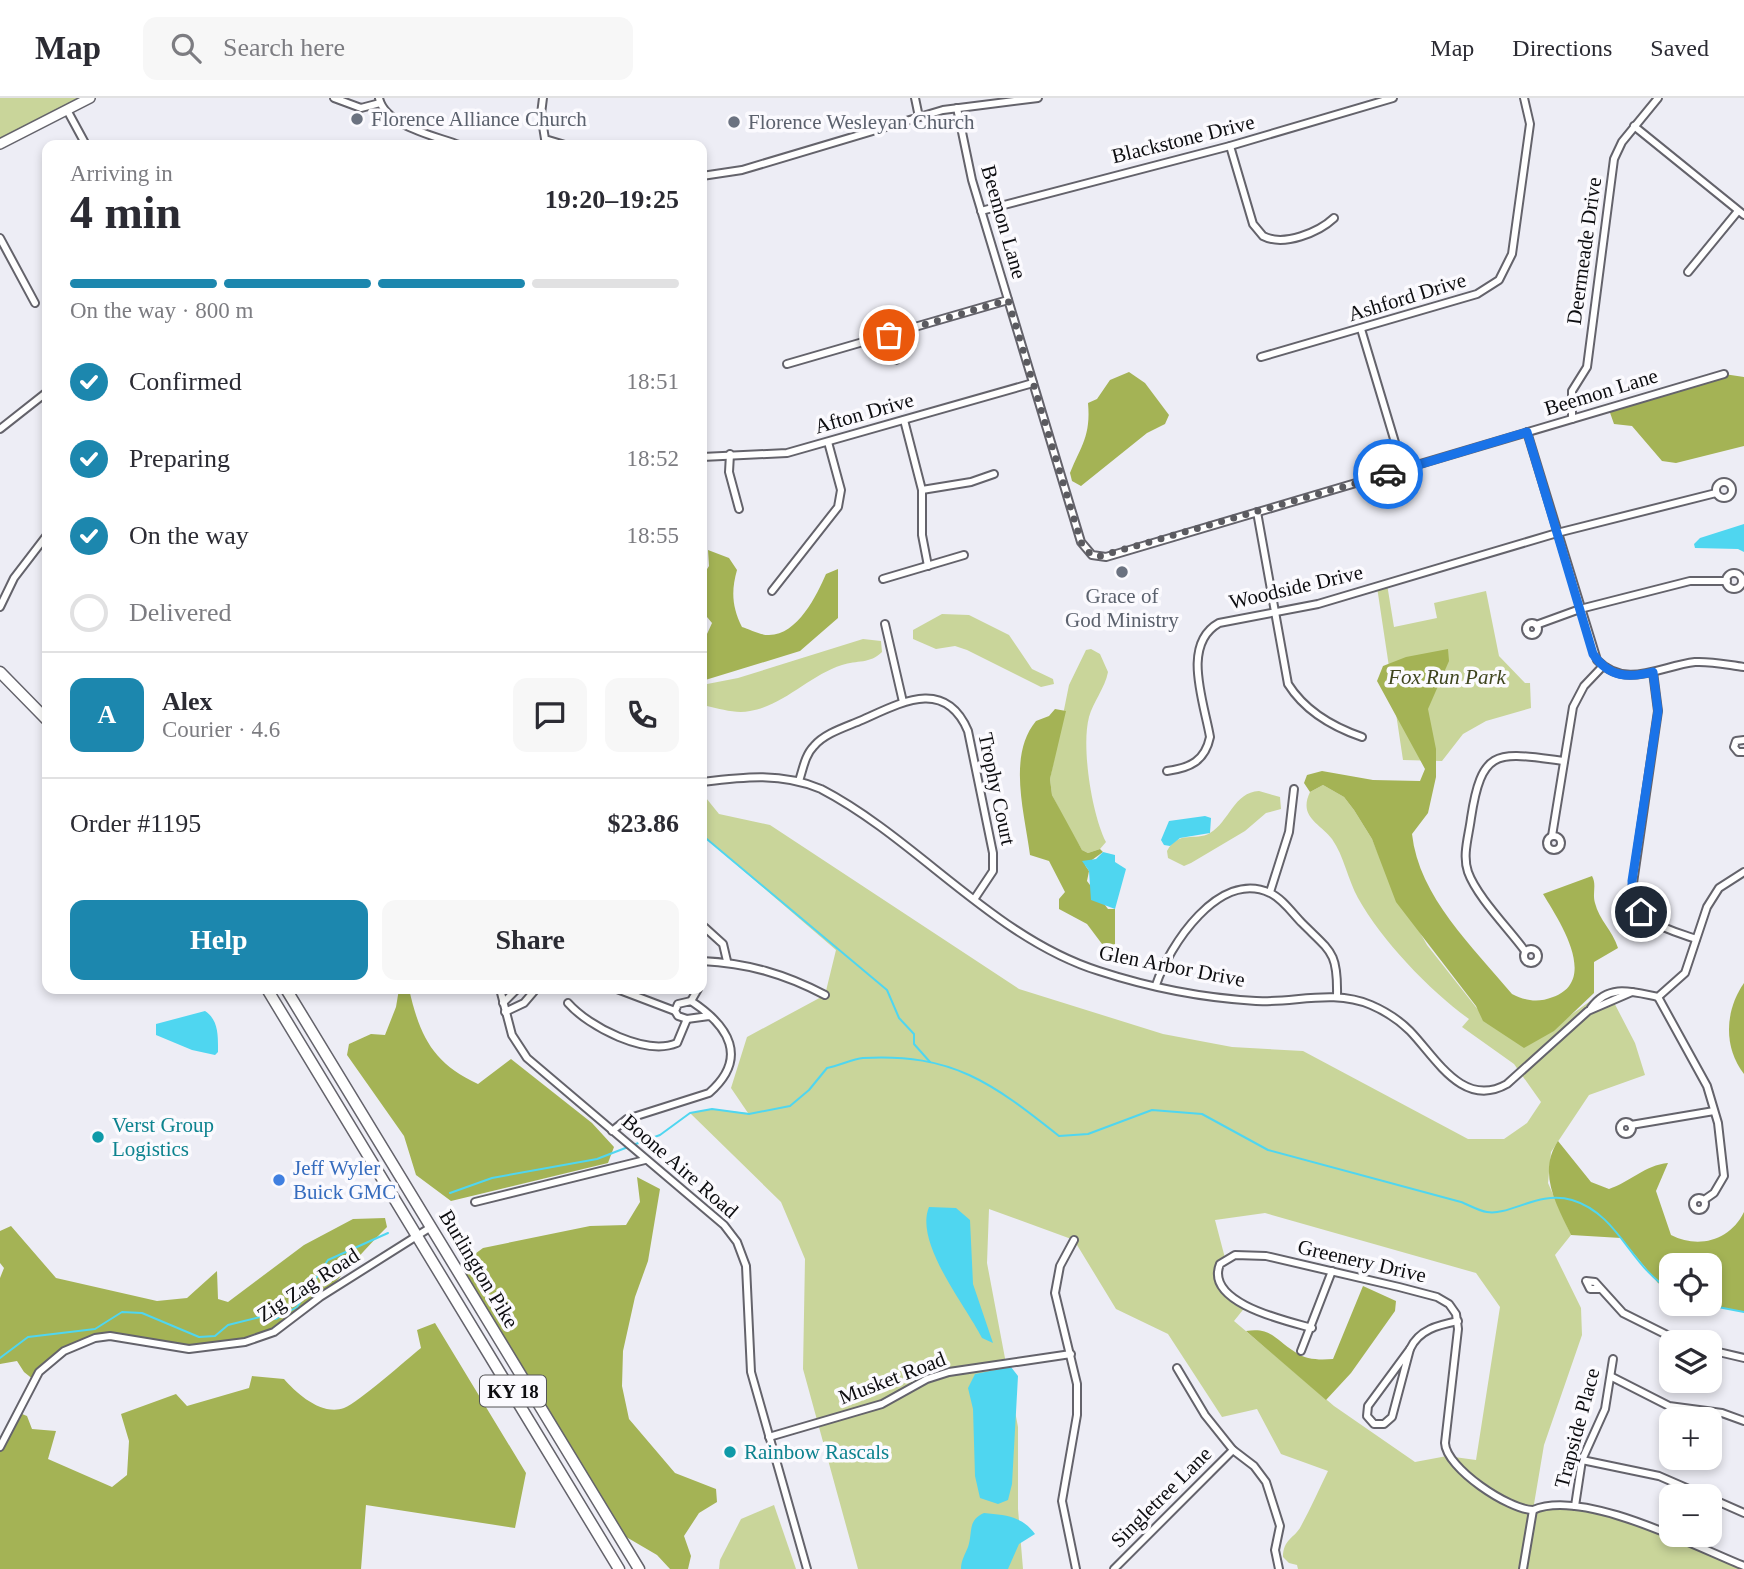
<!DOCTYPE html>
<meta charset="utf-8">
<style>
body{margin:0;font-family:Georgia,serif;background:#f7f7f7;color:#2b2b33;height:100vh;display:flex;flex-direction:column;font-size:26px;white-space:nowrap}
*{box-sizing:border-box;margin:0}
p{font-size:23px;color:#7c7c81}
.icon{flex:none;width:38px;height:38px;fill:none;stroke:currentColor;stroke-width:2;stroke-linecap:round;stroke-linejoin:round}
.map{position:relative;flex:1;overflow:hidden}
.sheet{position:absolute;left:42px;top:42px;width:665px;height:854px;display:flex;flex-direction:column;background:#fff;border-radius:14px;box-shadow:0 4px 10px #0003}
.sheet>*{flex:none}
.tools{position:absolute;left:1659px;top:1155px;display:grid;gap:14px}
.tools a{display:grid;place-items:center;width:63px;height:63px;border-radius:14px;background:#fff;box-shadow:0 4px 10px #0003;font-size:35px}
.pin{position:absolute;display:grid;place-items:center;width:60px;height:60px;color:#fff;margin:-30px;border:4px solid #fff;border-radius:50%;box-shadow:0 2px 7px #0007}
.courier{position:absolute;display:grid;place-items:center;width:70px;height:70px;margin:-35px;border:5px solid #1a73e8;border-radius:50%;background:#fff;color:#222;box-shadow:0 2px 9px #0007}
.overview em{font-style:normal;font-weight:800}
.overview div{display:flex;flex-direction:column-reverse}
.overview{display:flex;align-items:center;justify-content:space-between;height:119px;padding:0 28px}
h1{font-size:46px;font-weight:800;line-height:52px}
.bar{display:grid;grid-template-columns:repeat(4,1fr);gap:10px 7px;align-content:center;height:84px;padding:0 28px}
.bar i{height:9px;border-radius:5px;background:#e1e1e2}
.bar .active{background:#1c87ae}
.bar p{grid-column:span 4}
.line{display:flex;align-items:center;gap:18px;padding:0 28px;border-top:2px solid #e1e1e2}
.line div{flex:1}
.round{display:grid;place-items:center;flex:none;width:74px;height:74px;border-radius:14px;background:#f7f7f7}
ol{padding:0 28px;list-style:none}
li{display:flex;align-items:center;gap:21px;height:77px}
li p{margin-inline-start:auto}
li .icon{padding:7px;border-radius:50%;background:#1c87ae;color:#fff;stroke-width:4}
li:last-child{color:#7c7c81}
li i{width:38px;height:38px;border:4px solid #e1e1e2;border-radius:50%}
.button{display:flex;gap:14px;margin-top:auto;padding:14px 28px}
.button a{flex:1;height:80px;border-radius:14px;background:#1c87ae;color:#fff;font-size:28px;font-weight:800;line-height:80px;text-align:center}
.button a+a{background:#f7f7f7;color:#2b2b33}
header{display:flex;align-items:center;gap:42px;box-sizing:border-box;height:98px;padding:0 35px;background:#fff;border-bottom:2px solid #e1e1e2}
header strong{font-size:33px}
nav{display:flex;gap:38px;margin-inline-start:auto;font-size:24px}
.search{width:490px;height:63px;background:#f7f7f7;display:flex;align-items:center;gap:18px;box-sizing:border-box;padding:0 24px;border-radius:14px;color:#7c7c81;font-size:26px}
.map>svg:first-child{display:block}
</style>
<header>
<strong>Map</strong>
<div class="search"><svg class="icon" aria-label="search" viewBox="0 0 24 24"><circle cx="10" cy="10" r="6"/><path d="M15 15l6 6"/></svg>Search here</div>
<nav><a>Map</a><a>Directions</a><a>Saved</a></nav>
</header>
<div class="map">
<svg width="1744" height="1471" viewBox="0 0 1744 1471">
<rect width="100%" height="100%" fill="#ededf5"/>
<!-- green -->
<g fill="#c9d59a" fill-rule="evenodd">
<path d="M0,0H90L0,46Z"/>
<path d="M1387,486L1394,529L1437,520L1434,505L1486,493L1499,558L1525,585H1530L1531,610L1486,623L1463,636L1442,663L1403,662L1377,489Z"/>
<path d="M942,516L969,517L1009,537L1032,571L1053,581L1054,586L1041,589L967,552L955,548L936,551L913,541V532Z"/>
<path d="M863,541L881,543L882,554C870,566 857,562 842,567C810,577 783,608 750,613C736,616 721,611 707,608L702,602V587L738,580Z"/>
<path d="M1091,551L1100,556L1108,574C1105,590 1093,604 1089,619C1081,649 1092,717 1106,744L1100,751L1088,755L1082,752L1065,723L1052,697L1050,681L1069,587L1086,552Z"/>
<path d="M1323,687L1344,699L1354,712L1372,741L1385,772L1427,847L1479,913L1540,939L1607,891L1635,945L1645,977L1589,997L1551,1054L1548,1085L1571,1137L1555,1157L1581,1210L1582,1237L1544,1347L1533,1412L1543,1407L1611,1415L1744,1468V1471H1298L1297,1467L1289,1465L1283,1459C1283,1441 1295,1440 1301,1428C1311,1410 1319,1391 1328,1373L1281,1356L1257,1311L1222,1319L1168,1236L1116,1211L1074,1142L989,1111L987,1165L1018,1329V1411L1023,1471H858L803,1271L805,1161L781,1104L690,1015L712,1011L748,1015L731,990L747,939L825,897L836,852L702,737V695L719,716L770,727L1019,891L1163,936L1232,949L1303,953L1468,1041H1504L1527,1025L1541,1004L1514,966L1462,929L1469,921C1430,893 1382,843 1358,800C1348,782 1344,758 1332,741C1320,725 1298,719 1310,694ZM1265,1115L1476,1175L1500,1209L1476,1362L1447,1358L1415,1364L1334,1308L1234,1223L1246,1208L1218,1184L1225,1160L1215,1122Z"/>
<path d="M1259,693L1280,699L1281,711L1266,715L1245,733L1191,765L1184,768L1168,760L1167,753C1179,731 1195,744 1210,735C1229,724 1234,694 1259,693Z"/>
<path d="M774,1407L796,1471H719L720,1462L741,1421Z"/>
</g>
<!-- forest -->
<g fill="#a4b355">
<path d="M1129,274L1145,285L1169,317L1165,326L1147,335L1081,388L1072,383L1070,375C1081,348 1091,338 1088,305L1097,301L1110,282Z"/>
<path d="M1724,276L1744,279V348L1676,365L1662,363L1632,328L1614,326L1608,309Z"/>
<path d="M708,452L729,460L737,472C731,493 732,509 742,529C749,531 760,537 768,537C797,538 817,497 826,476L838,471V520L800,553L702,583V547L712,525L702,513V479L709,468Z"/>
<path d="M1448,551L1449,563L1428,611L1436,651V679L1428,715L1412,736C1419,799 1473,849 1512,896C1526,903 1538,905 1553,899C1600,882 1558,821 1543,796L1592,778C1597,787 1592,795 1595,805C1599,822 1613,833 1618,850L1594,864V895L1554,933L1524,950L1483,923L1476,908L1396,804L1372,741L1354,712L1344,699L1323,687L1310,694L1304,685L1307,677L1322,673L1373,682L1420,683L1425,671L1377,583L1383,568L1406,559Z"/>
<path d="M1055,611L1066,613L1050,681L1052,697L1082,752L1088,755L1100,751L1103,754L1085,767L1089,773L1087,783L1108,811H1115V852L1111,858L1087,826L1059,811V801L1065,794L1049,763L1030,757C1025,716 1007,658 1036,623L1049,618Z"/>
<path d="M1744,885V976C1723,949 1725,912 1744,885Z"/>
<path d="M399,891H409C420,939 433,965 478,986L511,961L592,1025L614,1049L608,1065L451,1103L416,1077L404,1038L347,957L349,946L371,936L385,937L396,909Z"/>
<path d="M1558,1043L1591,1084L1609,1091C1630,1084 1645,1067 1668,1065L1656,1093L1671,1137C1698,1151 1730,1143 1744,1114V1214L1702,1206H1710V1167H1671V1192L1658,1185L1621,1140L1571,1137C1557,1107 1537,1075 1558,1043Z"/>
<path d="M637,1079L660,1091L648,1163L635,1199L623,1253L622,1288L629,1321L675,1375L716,1391L717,1404L699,1415L684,1438L691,1458L688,1471H670L657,1457L616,1433L456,1170L483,1150L590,1128L626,1127L640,1104Z"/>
<path d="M385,1120L387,1129C351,1164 319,1210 273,1234C254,1244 207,1254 185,1251C157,1247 123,1234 95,1240C70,1245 52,1265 34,1282L24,1274L17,1263L0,1266V1180L4,1170L0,1165V1133L11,1128L56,1180L157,1203L187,1200L217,1173L218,1201L228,1204L304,1147L353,1121Z"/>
<path d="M1363,1188L1396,1203L1395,1213L1351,1275L1326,1302L1246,1233C1272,1229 1275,1242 1295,1254C1306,1262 1320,1262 1333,1261Z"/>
<path d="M435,1225L526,1375L515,1430L366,1407L361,1471H0V1349L17,1314L27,1318L32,1331L56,1333L48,1361L112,1389L127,1377L129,1343L121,1316L176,1296L187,1308L249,1290L252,1278L284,1281C297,1296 322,1318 344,1310C359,1304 406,1262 421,1250L417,1232Z"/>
</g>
<!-- water -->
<g fill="#4fd6f0">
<path d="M1744,426V454L1738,451L1695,450L1694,446L1700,440Z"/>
<path d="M1205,718L1211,720L1210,735L1180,740L1170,748L1164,747L1161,742L1169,723Z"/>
<path d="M1103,754L1115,757V764L1126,771L1115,811L1091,802L1089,773L1082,763L1096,761Z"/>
<path d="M205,913C219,922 218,939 218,954L215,957L192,952L156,937V926Z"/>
<path d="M929,1109L956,1110L970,1122L973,1186L993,1245L982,1240C966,1208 914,1145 929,1109Z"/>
<path d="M1011,1269L1018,1278L1012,1386L1008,1402L998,1406L980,1400L975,1378L973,1311L968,1290L975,1276Z"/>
<path d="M984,1415C1005,1417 1022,1418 1035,1436L1019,1446L1008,1471H961C961,1462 965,1457 968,1449C973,1435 967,1422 984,1415Z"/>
</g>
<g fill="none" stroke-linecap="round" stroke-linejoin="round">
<!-- stream -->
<g stroke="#4fd6f0" stroke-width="2">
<path d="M702,737L887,892L899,920L914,936V946L930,964"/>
<path d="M633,1047L660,1037L690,1015L712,1011L749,1016L790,1008L809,992L827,970C839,968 852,961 863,960C953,955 992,985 1059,1038L1088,1036L1152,1012L1202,1016L1268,1052L1461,1104C1469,1107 1479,1113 1487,1114C1510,1118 1539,1092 1572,1102C1619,1116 1631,1170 1671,1192"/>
<path d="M450,1095L492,1080L597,1061L628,1049"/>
<path d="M1702,1206L1744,1214"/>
<path d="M0,1260L28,1239L95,1231L122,1214L142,1215L199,1239L215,1238L228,1227L264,1218L276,1221L297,1209L328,1162L388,1135"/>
</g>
<defs>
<g id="minor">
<path d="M334,0L361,10L380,5"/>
<path d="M379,0C385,28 436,38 459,47"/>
<path d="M543,0L541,16L545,41L565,47"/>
<path d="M915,0L919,19"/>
<path d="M957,10L972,82L1081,444L1092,457L1106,459L1724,276"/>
<path d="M67,12L86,47"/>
<path d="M1634,28L1744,117"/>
<path d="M1230,48L1253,126L1263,138C1284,149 1319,134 1334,120"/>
<path d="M702,78L742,72L943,12L1038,0"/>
<path d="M981,113L1230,48L1393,0"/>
<path d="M0,140L35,205"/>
<path d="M1688,174L1738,113"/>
<path d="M1361,231L1403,371"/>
<path d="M889,237L896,262"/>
<path d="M1261,259L1477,196L1499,182L1512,156L1530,26L1524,0"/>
<path d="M787,266L1008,202"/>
<path d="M1572,321V293L1587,269L1614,61L1622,44L1658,0"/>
<path d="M904,322L922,392V437L928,468"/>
<path d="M0,331L47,294"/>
<path d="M1527,334L1597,562C1626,592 1660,568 1695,564C1711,563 1728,567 1744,569"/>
<path d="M730,356L729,374L739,411"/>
<path d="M702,359L787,355L1033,285"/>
<circle cx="1724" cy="392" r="8"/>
<path d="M922,392L971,384L994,376"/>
<path d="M1257,414L1288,586C1305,613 1333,629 1362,639"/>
<circle cx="1734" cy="483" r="8"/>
<path d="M883,481L964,457"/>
<path d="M772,493L838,409L841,392L828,344"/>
<path d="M0,509L14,480L47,437"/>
<circle cx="1532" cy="531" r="6"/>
<path d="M885,526L903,604"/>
<path d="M1536,527L1580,511L1690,483H1727"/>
<path d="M1653,574L1658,613L1632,792C1638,826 1668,831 1696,841"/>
<path d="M1744,642L1736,643L1734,649L1738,654H1744"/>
<path d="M1167,673C1190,670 1205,663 1210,639C1204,604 1181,546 1219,525L1318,506L1557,435L1716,395"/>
<path d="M799,683C803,671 805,657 814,648C825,635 846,629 862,622C900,605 945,579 968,633L993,755V773L975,800"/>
<path d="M702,684C743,679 781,674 821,691C917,741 994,840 1099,873C1148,889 1204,900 1256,903C1295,905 1333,891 1371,907C1385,913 1399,922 1410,933C1436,960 1463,1011 1507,986L1588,913L1632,894"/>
<path d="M1552,738L1573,609L1584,588L1603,568"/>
<circle cx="1554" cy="745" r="7"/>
<path d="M1270,794L1289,734L1294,691"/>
<path d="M702,827L723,846L727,863"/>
<circle cx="1531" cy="858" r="7"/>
<path d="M1525,853C1509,831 1477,799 1468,774C1462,757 1469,737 1471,720C1482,647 1499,655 1564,663"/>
<path d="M702,863C747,865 785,876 825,897"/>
<path d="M1156,887C1169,848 1219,771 1270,795C1282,800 1293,816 1302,825C1331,854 1338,854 1337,898"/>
<path d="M500,891L512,937L527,960L724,1127L737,1144L746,1168L751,1274L807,1471"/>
<path d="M617,891L675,913"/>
<path d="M1658,899L1707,988L1718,1025L1724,1078L1714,1095L1704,1102"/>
<path d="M691,903L698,891"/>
<path d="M503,905L517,891"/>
<path d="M568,905C589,929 646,958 677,945L687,921"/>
<path d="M1591,910C1609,885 1633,894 1658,899L1685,875L1707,809L1719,790L1744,774"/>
<path d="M505,914L524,905L536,891"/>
<circle cx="1626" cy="1030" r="6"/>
<path d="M1631,1027L1714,1013"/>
<path d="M612,1033L627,1021L709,995C749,960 729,928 691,903L678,906L675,913L678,918L687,921L709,918"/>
<circle cx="1699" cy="1106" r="6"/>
<path d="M475,1104L645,1062"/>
<path d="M1074,1142L1060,1168L1055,1195L1077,1286V1317L1062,1403L1076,1471"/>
<path d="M1601,1191H1590L1586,1183L1595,1184L1623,1215L1681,1244"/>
<path d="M1312,1230C1287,1223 1204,1205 1220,1166L1235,1157L1266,1158L1399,1189L1437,1199L1449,1206L1456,1216L1458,1231L1445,1345C1446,1370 1509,1412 1533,1412"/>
<path d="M1410,1251L1392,1319L1384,1326H1374L1367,1318L1368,1308Z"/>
<path d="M1410,1251C1419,1231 1439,1227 1458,1223"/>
<path d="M1710,1252L1744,1260"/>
<path d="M1301,1253L1332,1173"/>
<path d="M1177,1270L1205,1317L1233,1352L1254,1368L1266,1384L1280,1428L1275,1452L1279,1471"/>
<path d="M1612,1279L1669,1308L1722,1315L1744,1323"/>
<path d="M769,1339L882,1306L927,1281L949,1274L1071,1256"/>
<path d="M0,1349L39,1274L64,1253L95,1240L110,1238L189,1251L245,1244L274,1234L320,1199L431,1129"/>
<path d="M1582,1362L1659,1378L1705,1398"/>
<path d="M1710,1400L1744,1415"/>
<path d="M1575,1408L1582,1362L1605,1311L1613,1261"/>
<path d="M1533,1412C1583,1390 1694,1448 1744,1468"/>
<path d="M1114,1471L1233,1352"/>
<path d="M1523,1471L1533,1412"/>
</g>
<path id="secondary" d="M0,46L90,0"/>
<g id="primary">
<path d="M0,574L47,622"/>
<path d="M267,891L619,1471"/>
<path d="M286,891L639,1471"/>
</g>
</defs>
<!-- minor casing -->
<use href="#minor" stroke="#64636b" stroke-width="10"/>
<!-- secondary casing -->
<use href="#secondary" stroke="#64636b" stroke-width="12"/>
<!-- primary casing -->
<use href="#primary" stroke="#64636b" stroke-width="13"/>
<!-- minor -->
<use href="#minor" stroke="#fff" stroke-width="6"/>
<!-- secondary -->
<use href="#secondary" stroke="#fff" stroke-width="9"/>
<!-- primary -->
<use href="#primary" stroke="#fff" stroke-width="10"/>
</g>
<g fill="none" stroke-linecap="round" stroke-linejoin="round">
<!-- done -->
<path stroke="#5b5b60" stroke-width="7" stroke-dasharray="0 12.6" d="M889,237L1008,202L1081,444L1085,452L1097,459L1388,376"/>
<!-- route -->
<path stroke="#1a73e8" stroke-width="9" d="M1388,376L1527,334L1593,556C1609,580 1629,580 1653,574L1658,613L1632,783L1633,800L1641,814"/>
</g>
<!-- markers -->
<g fill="#6b7280" stroke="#fbfafe" stroke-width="2.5">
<circle cx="357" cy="21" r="7"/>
<circle cx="734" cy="24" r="7"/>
<circle cx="1122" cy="474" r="7"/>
</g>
<g fill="#0f9aa8" stroke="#fbfafe" stroke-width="2.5">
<circle cx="98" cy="1039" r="7"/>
<circle cx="730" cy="1354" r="7"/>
</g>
<circle fill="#3f7fe0" stroke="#fbfafe" stroke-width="2.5" cx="279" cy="1082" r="7"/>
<g text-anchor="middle" stroke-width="7" stroke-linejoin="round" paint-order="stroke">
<!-- shield labels -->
<rect fill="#fbfafe" stroke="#545457" stroke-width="2" x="480" y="1277.5" width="66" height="31" rx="5"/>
<g font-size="19" font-weight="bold" fill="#0d0d10">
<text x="513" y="1300">KY 18</text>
</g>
<!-- worship labels -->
<g font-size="21" fill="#5b616d" stroke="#fbfafe" text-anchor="start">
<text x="371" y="28">Florence Alliance Church</text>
<text x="748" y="31">Florence Wesleyan Church</text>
<text x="1122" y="505" text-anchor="middle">Grace of<tspan x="1122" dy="24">God Ministry</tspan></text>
</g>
<!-- street labels -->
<g font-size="21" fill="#0d0d10" stroke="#fbfafe">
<text transform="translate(1183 41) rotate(-14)" y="7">Blackstone Drive</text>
<text transform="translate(1004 124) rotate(74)" y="7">Beemon Lane</text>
<text transform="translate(1584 153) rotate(-82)" y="7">Deermeade Drive</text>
<text transform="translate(1407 199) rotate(-17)" y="7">Ashford Drive</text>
<text transform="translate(1601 294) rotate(-17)" y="7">Beemon Lane</text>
<text transform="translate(864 315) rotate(-16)" y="7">Afton Drive</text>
<text transform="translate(1296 489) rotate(-13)" y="7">Woodside Drive</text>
<text transform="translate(997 691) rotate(78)" y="7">Trophy Court</text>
<text transform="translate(1172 868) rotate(11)" y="7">Glen Arbor Drive</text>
<text transform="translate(680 1068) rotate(41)" y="7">Boone Aire Road</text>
<text transform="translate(1362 1163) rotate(13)" y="7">Greenery Drive</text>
<text transform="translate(479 1171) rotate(59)" y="7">Burlington Pike</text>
<text transform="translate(308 1187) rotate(-33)" y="7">Zig Zag Road</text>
<text transform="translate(892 1280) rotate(-21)" y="7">Musket Road</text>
<text transform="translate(1577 1330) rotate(-75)" y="7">Trapside Place</text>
<text transform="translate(1161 1399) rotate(-45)" y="7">Singletree Lane</text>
</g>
<!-- park labels -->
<g font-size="21" font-style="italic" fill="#3f451e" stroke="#fbfafe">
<text x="1447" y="586">Fox Run Park</text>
</g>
<!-- culture labels -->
<g font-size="21" fill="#0d838f" stroke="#fbfafe" text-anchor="start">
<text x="112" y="1034">Verst Group<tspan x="112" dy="24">Logistics</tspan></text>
<text x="744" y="1361">Rainbow Rascals</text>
</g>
<!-- shop labels -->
<g font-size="21" fill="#366cbe" stroke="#fbfafe" text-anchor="start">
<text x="293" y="1077">Jeff Wyler<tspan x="293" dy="24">Buick GMC</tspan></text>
</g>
</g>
</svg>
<div class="tools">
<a><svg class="icon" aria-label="locate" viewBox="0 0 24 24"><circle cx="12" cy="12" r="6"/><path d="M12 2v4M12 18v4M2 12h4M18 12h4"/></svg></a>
<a><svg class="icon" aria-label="layers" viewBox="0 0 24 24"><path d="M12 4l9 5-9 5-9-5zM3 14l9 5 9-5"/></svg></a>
<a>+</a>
<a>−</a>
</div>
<div class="pin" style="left:889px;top:237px;background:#ea580c"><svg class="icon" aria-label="bag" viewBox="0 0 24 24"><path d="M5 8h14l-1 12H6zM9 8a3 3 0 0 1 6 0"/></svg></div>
<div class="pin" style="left:1641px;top:814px;background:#1f2937"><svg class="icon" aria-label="home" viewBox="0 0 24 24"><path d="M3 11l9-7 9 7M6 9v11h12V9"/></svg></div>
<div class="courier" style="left:1388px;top:376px"><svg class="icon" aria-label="car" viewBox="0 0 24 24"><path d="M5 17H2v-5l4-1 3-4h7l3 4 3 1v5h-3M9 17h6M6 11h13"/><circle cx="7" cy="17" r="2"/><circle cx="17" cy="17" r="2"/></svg></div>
<section class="sheet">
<div class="overview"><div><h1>4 min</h1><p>Arriving in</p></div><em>19:20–19:25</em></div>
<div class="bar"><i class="active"></i><i class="active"></i><i class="active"></i><i></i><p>On the way · 800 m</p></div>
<ol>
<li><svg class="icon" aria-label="check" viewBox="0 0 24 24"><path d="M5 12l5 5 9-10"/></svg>Confirmed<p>18:51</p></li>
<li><svg class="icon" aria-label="check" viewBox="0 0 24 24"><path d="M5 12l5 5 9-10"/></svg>Preparing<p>18:52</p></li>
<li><svg class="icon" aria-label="check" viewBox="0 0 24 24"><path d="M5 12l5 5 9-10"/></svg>On the way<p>18:55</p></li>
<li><i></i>Delivered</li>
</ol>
<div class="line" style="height:126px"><b class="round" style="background:#1c87ae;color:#fff">A</b><div><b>Alex</b><p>Courier · 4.6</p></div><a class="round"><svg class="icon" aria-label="chat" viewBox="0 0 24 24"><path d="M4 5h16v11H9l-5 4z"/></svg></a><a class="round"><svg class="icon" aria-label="phone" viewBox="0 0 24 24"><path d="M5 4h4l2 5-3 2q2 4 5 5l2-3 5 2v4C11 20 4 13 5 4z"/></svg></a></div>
<div class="line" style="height:91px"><div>Order #1195</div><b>$23.86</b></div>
<div class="button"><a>Help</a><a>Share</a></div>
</section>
</div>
